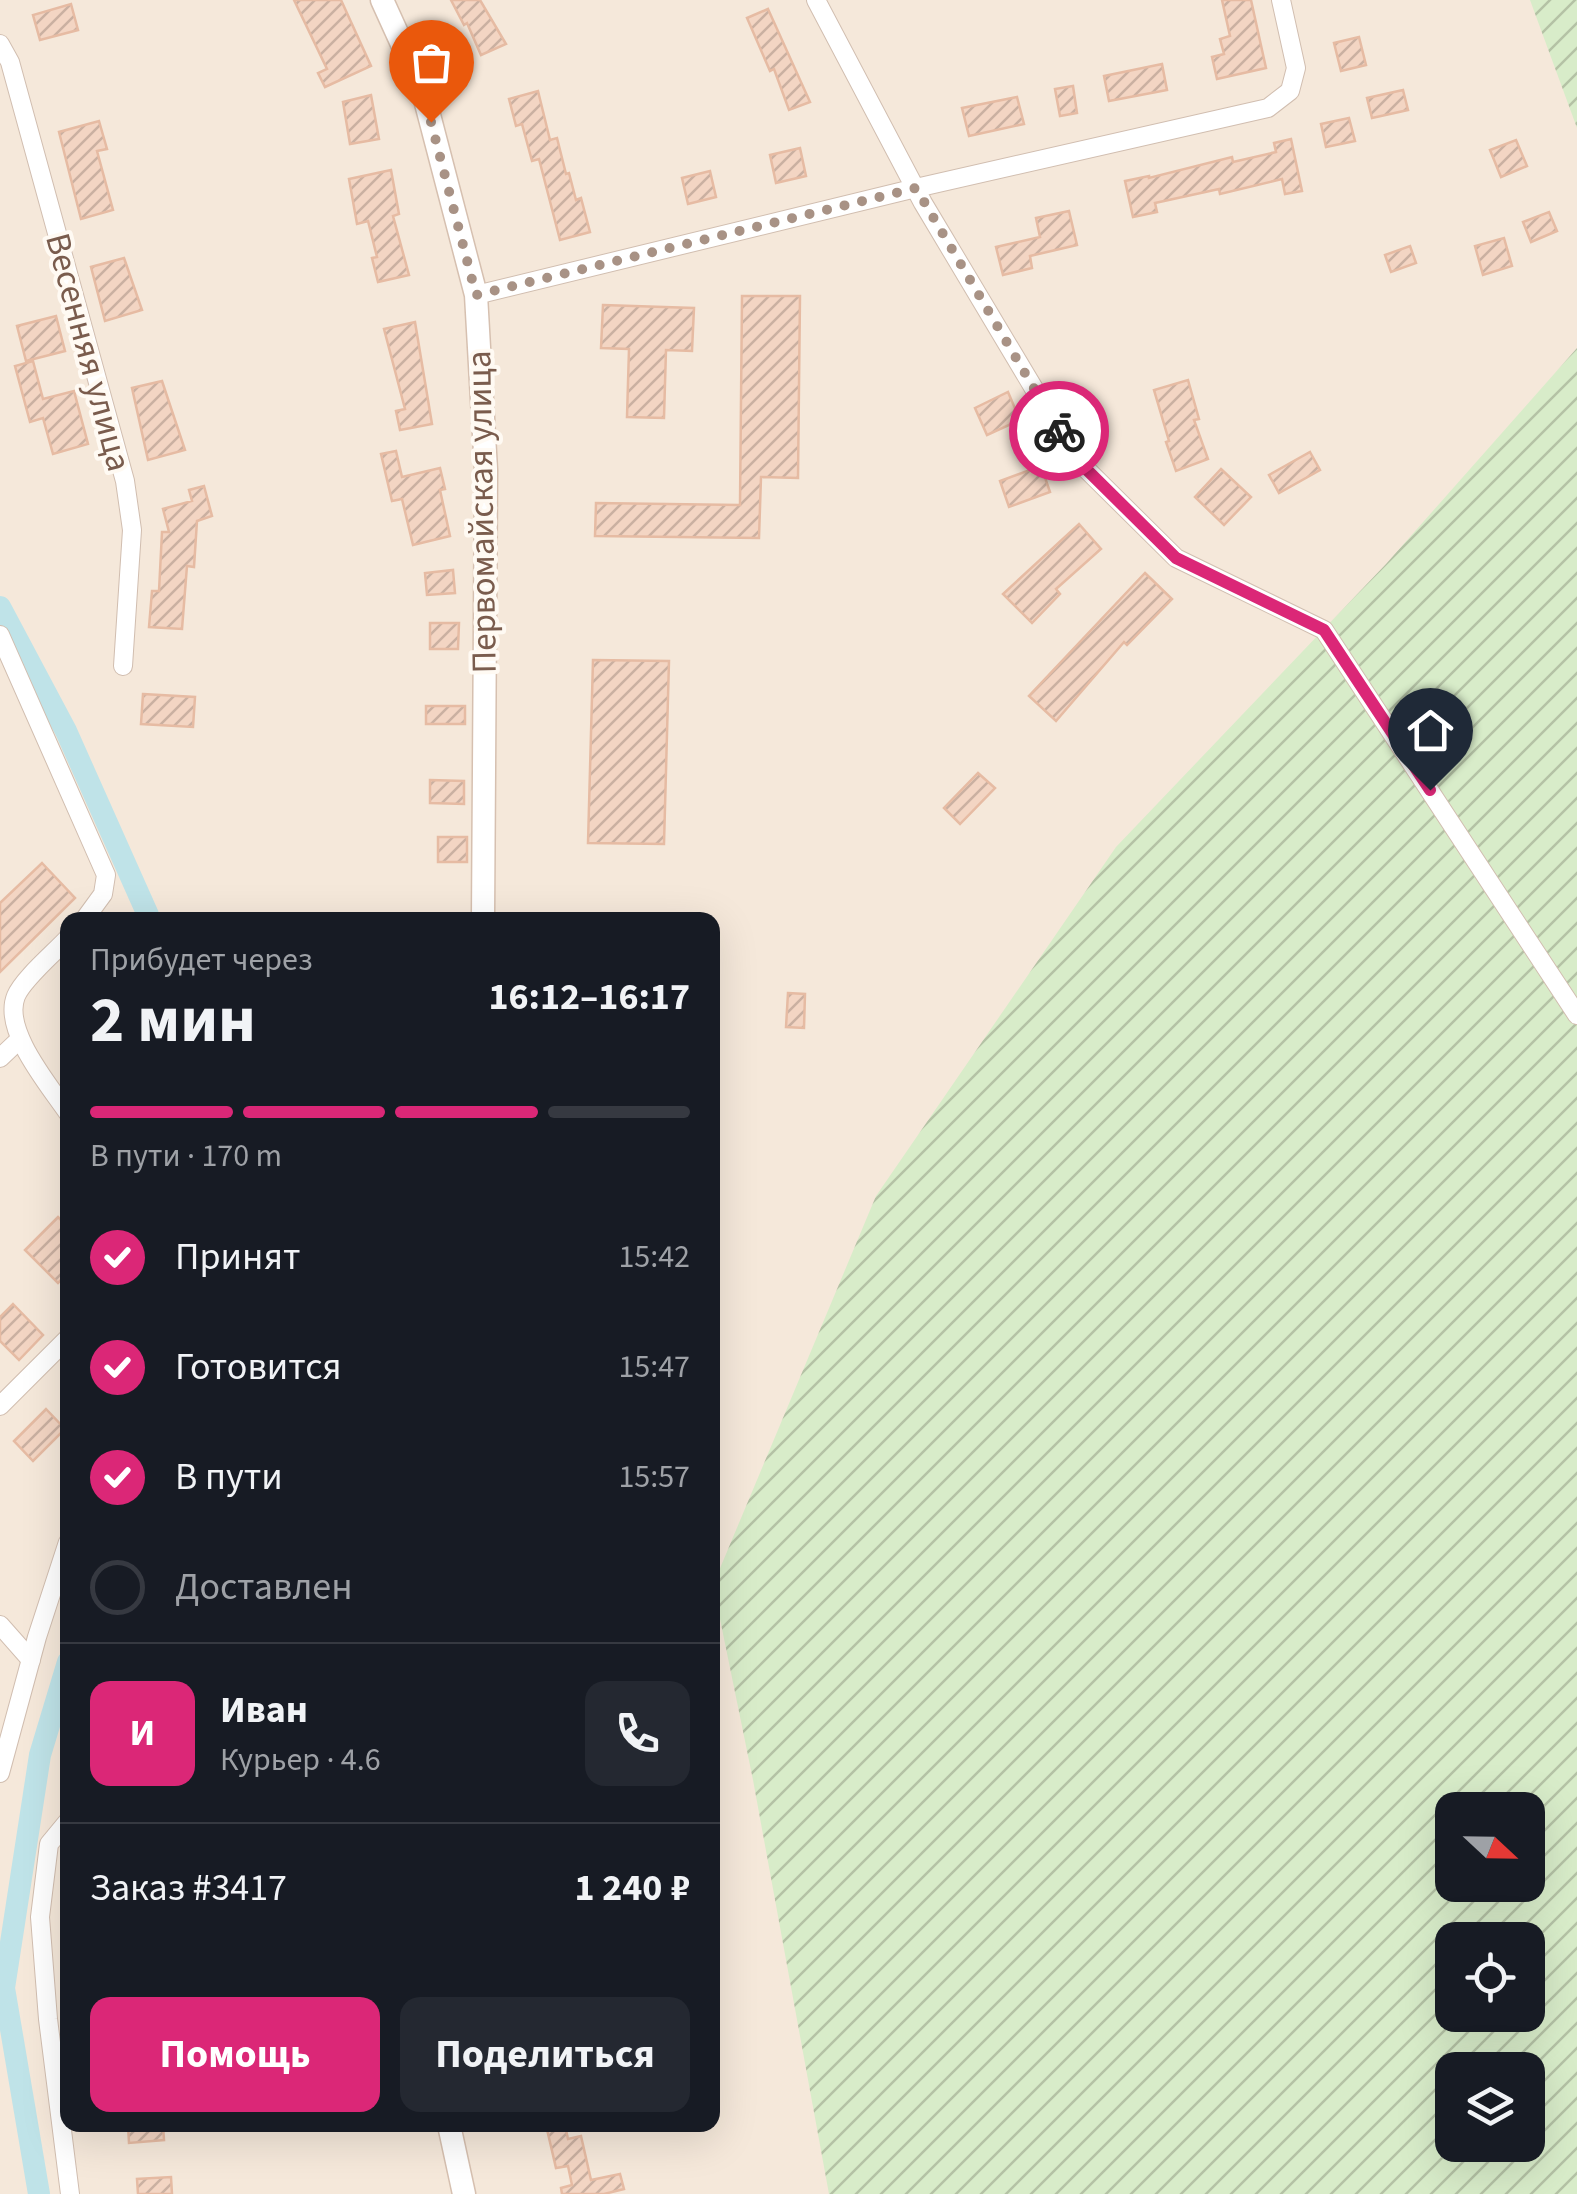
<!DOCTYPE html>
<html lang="ru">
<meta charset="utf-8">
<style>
body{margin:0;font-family:"Source Sans 3",sans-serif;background:#242831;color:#f1f3f6;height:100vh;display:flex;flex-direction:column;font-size:38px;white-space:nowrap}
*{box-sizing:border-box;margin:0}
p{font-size:32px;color:#9ea1a6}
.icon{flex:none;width:55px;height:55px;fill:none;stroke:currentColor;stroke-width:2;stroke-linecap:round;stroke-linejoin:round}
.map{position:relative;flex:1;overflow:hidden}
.drawer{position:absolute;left:60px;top:912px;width:660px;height:1220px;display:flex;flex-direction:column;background:#171b24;border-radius:20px;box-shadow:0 10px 40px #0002}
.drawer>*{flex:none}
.needle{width:65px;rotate:112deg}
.tools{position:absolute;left:1435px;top:1792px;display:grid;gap:20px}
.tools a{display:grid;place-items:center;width:110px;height:110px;border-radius:20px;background:#171b24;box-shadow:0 10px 40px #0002;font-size:50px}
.pin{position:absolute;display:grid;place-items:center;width:85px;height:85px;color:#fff;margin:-102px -42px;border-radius:50% 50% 50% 0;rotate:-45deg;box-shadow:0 0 10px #0007}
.pin .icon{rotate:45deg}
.courier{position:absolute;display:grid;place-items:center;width:100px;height:100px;margin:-50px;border:8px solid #db2777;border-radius:50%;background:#fff;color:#222;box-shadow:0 2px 12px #0007}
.headline em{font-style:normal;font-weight:700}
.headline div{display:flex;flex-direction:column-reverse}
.headline{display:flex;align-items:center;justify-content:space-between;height:170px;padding:0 30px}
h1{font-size:65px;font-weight:700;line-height:75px}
.bar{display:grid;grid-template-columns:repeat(4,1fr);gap:15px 10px;align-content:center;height:120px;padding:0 30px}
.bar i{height:12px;border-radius:8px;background:#363941}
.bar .selected{background:#db2777}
.bar p{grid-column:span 4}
.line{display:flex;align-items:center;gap:25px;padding:0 30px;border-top:2px solid #363941}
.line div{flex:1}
.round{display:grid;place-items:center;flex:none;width:105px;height:105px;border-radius:20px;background:#242831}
ol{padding:0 30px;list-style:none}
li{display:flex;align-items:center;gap:30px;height:110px}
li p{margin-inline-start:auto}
li .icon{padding:10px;border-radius:50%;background:#db2777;color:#fff;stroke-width:4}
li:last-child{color:#9ea1a6}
li i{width:55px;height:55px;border:5px solid #363941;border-radius:50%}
.action{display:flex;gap:20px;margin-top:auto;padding:20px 30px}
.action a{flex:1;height:115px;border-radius:20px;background:#db2777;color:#fff;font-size:40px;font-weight:700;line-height:115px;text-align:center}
.action a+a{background:#242831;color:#f1f3f6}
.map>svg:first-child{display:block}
</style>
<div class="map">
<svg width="1577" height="2194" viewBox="0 0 1577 2194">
<defs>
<pattern id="garden-furrows" width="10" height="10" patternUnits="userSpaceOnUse" patternTransform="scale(2.5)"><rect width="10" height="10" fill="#d8ecc9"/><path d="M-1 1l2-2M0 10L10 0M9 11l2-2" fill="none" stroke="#b4c2a5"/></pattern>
<pattern id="building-hatch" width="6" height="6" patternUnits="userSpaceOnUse" patternTransform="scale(2.5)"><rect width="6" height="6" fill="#f3d5c3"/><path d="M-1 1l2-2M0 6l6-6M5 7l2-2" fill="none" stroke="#cab0a1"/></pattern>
</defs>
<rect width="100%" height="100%" fill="#fdf6ec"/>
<!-- residential -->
<path fill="#f5e8da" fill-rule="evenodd" d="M0,0H1577V2194H0ZM68,920H712V2125H68ZM1452,1810H1528V1885H1452ZM1452,1940H1528V2015H1452ZM1452,2070H1528V2145H1452Z"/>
<!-- garden -->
<g fill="url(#garden-furrows)" fill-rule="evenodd">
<path d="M1530,0H1577V128Z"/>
<path d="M1577,348V2194H829L753,1780L713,1585L876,1196L1116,847L1386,564ZM1452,1810H1528V1885H1452ZM1452,1940H1528V2015H1452ZM1452,2070H1528V2145H1452Z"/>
</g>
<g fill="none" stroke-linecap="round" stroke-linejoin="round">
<!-- canal -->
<g stroke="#bfe3e8" stroke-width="22">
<path d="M0,607L66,731L148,915L145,920"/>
<path d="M39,2194L4,1988L40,1755L68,1662"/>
</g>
</g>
<!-- building -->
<g fill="url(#building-hatch)" stroke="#e6bba3" stroke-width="2.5">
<path d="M294,0H341L371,66L325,87L318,73L327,69Z"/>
<path d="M451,0H480L506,44L481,55L467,23L464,25Z"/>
<path d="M1222,0H1251L1266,68L1217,79L1212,57L1224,54L1220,39L1230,36Z"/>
<path d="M71,4L78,30L40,40L33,15Z"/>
<path d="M768,9L810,102L789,110L774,69L770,71L747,18Z"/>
<path d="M1359,37L1366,65L1341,71L1334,43Z"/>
<path d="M1162,64L1167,90L1109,101L1104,76Z"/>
<path d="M1073,86L1077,113L1060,116L1055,89Z"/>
<path d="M1403,90L1408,110L1372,118L1367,98Z"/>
<path d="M538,91L550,140L557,138L566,174L569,173L576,200L581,198L590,232L560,240L539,159L532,161L522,124L516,126L509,99Z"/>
<path d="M371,95L379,139L350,144L343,102Z"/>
<path d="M1017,97L1024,124L969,136L962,108Z"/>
<path d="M1349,118L1355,141L1326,147L1321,124Z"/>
<path d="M99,121L107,149L97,151L113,210L81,219L59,132Z"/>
<path d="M1291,139L1302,191L1285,194L1282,179L1220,194L1219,189L1155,203L1157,212L1133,217L1125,181L1149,176V178L1232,157L1233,162L1276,152L1274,143Z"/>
<path d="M1516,140L1527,166L1501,177L1490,150Z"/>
<path d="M800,148L806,176L776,183L770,155Z"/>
<path d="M391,170L399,214L393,216L409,275L378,282L372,258L377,257L368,221L357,224L349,179Z"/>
<path d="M710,171L716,197L688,204L682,178Z"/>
<path d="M1069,211L1077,245L1030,256L1032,268L1003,275L996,247L1040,237L1036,218Z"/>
<path d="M1549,212L1557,231L1531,242L1523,222Z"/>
<path d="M1504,238L1512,266L1483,275L1475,246Z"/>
<path d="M1410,246L1416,263L1391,272L1385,255Z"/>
<path d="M124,258L142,310L105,321L91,267Z"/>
<path d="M742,296H800L798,478L761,477L759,538L595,536L596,503L740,505Z"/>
<path d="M603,305L694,308L692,351L666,350L664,418L627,417L629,349L601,348Z"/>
<path d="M56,316L65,351L26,361L17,326Z"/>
<path d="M415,322L432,424L400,430L396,411L405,409L384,329Z"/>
<path d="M33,361L43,399L74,391L88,444L53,454L43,418L30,422L15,366Z"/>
<path d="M1188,380L1199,419L1194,420L1208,459L1176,471L1166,442L1169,441L1154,390Z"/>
<path d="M162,381L185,450L148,460L132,388Z"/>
<path d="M1008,392L1020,420L987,435L975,408Z"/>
<path d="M396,451L402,477L440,468L445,489L440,490L450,536L413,545L402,499L392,501L381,454Z"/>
<path d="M1310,452L1320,470L1279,493L1269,475Z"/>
<path d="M1041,466L1050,492L1009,507L1000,481Z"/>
<path d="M1221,469L1251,497L1224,525L1195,497Z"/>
<path d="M204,486L212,516L197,521L194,567L187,566L182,629L149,627L152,591H159L162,532H169L163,509L192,501L189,490Z"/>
<path d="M1079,524L1101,549L1056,589L1060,594L1032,623L1003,594Z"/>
<path d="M453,570L455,593L427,595L425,573Z"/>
<path d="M1145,573L1172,599L1127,645L1124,642L1056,721L1029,696Z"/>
<path d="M430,623H459L458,649H430Z"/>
<path d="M593,660L669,661L664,844L588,843Z"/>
<path d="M143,694L195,697L193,727L141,724Z"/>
<rect x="426" y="706" width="39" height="18"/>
<path d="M978,773L995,788L960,824L944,808Z"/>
<path d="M430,780L464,781V804L430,803Z"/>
<rect x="438" y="837" width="29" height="25"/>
<path d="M42,863L75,898L0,972V903Z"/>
<path d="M788,993L805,994L804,1028L786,1027Z"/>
<path d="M58,1217L68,1227V1273L58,1283L25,1250Z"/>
<path d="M13,1304L43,1335L19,1360L0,1341V1317Z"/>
<path d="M46,1409L65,1429L33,1461L14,1441Z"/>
<path d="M128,2125H163L164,2140L129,2143Z"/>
<path d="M546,2125H565L568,2139L581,2136L591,2180L620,2174L624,2189L604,2194H562L561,2188L572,2185L568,2166L556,2168Z"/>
<path d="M171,2177L172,2194H138L137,2179Z"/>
</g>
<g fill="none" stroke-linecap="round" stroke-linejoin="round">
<defs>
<g id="street">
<path d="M816,0L923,203L1076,459L1176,558L1324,630L1577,1015"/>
<path d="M0,44L10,62L125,481L132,530L123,666"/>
<path d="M476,295L916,188L1268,108L1290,91L1296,68L1281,0"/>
<path d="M0,635L106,875L103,894L84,920"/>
<path d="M68,938C54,953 23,979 16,996C2,1030 49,1085 68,1113"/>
<path d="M0,1058L20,1039"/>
<path d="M0,1406L68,1338"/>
<path d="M0,1625L31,1660"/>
<path d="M0,1773L37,1637L68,1542"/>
<path d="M68,1821L49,1844L40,1917L48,2019L70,2194"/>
</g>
<g id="secondary">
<path d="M382,0L422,88L476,295L486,470L483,920"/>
<path d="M449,2125L464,2194"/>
</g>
</defs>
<!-- street casing -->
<use href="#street" stroke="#d1beb0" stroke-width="20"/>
<!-- secondary casing -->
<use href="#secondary" stroke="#d6c0b0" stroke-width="25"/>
<!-- street -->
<use href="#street" stroke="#fff" stroke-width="18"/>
<!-- secondary -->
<use href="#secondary" stroke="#fff" stroke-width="22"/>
</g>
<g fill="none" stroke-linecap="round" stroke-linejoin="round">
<!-- done -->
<path stroke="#a89285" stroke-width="10" stroke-dasharray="0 18" d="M431,122L476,295L916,188L1059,431"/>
<!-- route -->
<path stroke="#db2777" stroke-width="12" d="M1059,431L1076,459L1176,558L1324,630L1430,790"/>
</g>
<g text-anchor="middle" stroke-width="8" stroke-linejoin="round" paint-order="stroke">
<!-- street labels -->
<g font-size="35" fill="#7a5c4d" stroke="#fffaf3">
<text transform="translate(89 352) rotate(75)" y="12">Весенняя улица</text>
<text transform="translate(481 512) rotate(-91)" y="12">Первомайская улица</text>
</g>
</g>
</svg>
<div class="tools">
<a><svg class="needle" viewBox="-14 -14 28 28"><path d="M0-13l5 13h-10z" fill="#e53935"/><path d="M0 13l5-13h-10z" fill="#9ea1a6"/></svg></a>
<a><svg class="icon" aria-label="locate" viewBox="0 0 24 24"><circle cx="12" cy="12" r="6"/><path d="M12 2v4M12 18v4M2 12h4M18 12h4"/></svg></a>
<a><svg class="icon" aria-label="layers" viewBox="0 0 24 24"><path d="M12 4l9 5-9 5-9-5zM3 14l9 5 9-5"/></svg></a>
</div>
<div class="pin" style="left:431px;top:122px;background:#ea580c"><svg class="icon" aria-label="bag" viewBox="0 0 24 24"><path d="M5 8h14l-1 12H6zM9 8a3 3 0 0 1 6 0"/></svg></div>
<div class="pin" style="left:1430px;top:790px;background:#1f2937"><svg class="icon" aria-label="home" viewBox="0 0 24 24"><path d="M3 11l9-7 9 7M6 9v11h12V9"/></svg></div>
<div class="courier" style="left:1059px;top:431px"><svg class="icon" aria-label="bike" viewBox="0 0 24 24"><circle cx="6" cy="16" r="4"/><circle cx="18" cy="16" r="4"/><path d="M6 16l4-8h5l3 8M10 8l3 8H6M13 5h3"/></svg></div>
<section class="drawer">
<div class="headline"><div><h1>2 мин</h1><p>Прибудет через</p></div><em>16:12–16:17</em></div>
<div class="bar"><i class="selected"></i><i class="selected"></i><i class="selected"></i><i></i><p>В пути · 170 m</p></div>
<ol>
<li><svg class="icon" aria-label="check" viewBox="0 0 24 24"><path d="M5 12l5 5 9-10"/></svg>Принят<p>15:42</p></li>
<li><svg class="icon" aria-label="check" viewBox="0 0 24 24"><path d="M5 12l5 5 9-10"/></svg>Готовится<p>15:47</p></li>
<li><svg class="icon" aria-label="check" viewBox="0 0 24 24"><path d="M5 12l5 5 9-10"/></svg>В пути<p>15:57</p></li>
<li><i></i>Доставлен</li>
</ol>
<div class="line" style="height:180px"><b class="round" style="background:#db2777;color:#fff">И</b><div><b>Иван</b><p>Курьер · 4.6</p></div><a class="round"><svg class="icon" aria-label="phone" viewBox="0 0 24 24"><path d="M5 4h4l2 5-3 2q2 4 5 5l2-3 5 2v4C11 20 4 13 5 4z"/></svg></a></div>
<div class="line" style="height:130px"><div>Заказ #3417</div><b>1 240 ₽</b></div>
<div class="action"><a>Помощь</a><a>Поделиться</a></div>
</section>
</div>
